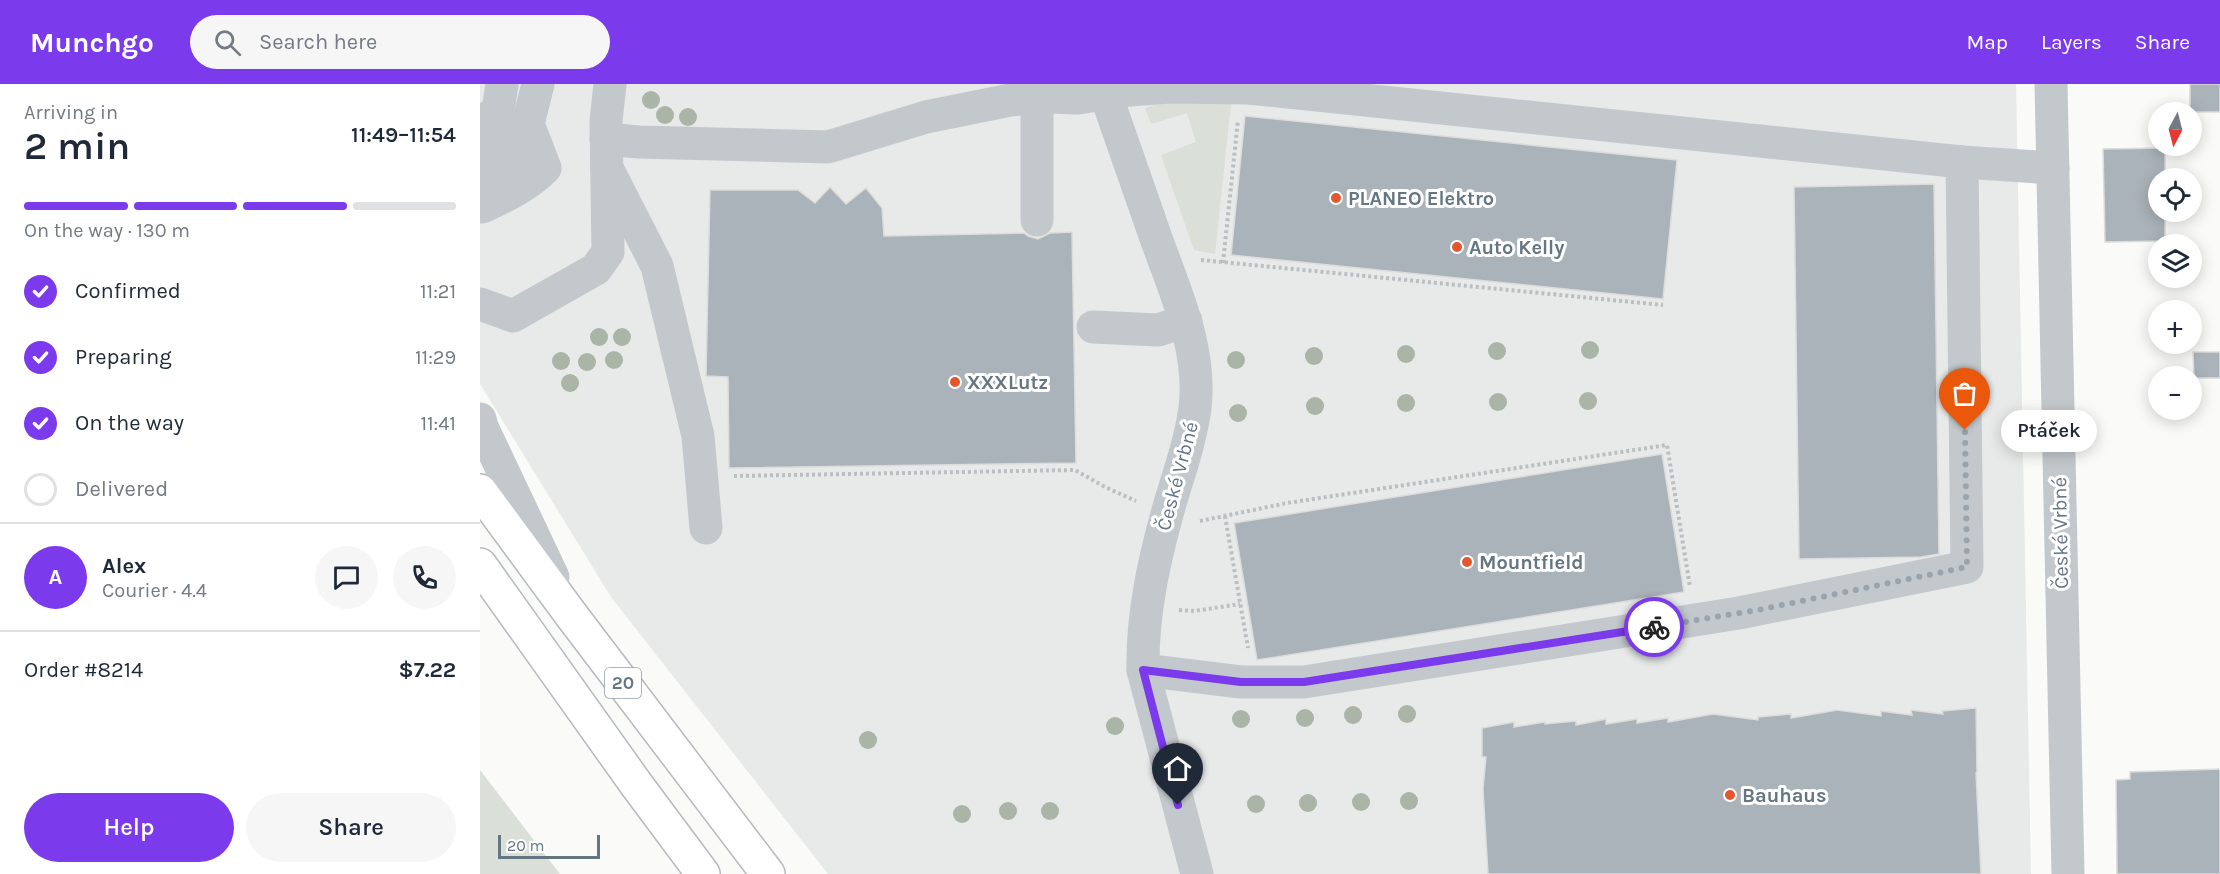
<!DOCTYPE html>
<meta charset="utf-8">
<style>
body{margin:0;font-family:Karla,sans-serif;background:#f6f6f7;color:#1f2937;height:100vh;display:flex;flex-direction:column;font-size:22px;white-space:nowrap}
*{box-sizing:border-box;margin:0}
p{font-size:20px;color:#747a83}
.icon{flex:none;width:33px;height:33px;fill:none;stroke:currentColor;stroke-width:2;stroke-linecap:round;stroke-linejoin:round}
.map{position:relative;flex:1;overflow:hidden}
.sheet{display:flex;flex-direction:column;background:#fff;width:480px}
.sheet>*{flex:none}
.needle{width:39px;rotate:187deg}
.controls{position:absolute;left:1668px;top:18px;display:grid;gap:12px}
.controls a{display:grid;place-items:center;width:54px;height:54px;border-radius:50%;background:#fff;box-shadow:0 3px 15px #0003;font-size:30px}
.scale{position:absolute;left:18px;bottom:15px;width:102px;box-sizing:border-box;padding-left:6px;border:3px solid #657683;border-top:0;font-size:16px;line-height:21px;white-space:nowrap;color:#657683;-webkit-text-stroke:4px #fff;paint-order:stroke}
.pin{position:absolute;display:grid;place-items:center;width:51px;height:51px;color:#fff;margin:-62px -26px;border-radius:50% 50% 50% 0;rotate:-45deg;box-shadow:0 0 6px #0007}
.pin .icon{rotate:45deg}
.courier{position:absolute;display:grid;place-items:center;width:60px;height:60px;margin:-30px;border:4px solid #7c3aed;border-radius:50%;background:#fff;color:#222;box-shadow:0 2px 8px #0007}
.bubble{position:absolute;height:42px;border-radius:21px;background:#fff;box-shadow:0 3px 15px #0003;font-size:20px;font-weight:600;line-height:42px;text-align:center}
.overview em{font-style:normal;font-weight:600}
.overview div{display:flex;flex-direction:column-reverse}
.overview{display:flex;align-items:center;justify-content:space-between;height:102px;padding:0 24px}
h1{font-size:39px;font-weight:600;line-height:45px}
.bar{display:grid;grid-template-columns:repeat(4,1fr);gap:9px 6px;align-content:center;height:72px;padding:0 24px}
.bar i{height:8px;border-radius:4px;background:#e0e1e3}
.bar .selected{background:#7c3aed}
.bar p{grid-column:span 4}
.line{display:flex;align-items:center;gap:15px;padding:0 24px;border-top:2px solid #e0e1e3}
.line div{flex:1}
.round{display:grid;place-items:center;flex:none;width:63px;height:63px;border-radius:32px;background:#f6f6f7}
ol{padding:0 24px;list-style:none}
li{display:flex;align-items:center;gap:18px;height:66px}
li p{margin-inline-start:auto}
li .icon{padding:6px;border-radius:50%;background:#7c3aed;color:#fff;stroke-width:4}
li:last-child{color:#747a83}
li i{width:33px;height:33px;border:3px solid #e0e1e3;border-radius:50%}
.primary-button{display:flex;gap:12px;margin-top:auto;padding:12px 24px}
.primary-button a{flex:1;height:69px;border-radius:36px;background:#7c3aed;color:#fff;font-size:24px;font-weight:600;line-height:69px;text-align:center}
.primary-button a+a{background:#f6f6f7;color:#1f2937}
header{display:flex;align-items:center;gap:36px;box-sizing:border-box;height:84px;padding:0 30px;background:#7c3aed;color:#fff}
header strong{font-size:28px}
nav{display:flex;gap:33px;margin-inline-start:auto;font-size:21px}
.search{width:420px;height:54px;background:#f6f6f7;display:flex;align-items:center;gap:15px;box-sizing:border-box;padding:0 21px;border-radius:33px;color:#747a83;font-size:22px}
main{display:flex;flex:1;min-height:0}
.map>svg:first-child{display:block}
</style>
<header>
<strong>Munchgo</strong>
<div class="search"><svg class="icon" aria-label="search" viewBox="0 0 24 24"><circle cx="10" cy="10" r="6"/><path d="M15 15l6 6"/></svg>Search here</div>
<nav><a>Map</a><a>Layers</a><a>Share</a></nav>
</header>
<main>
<section class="sheet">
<div class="overview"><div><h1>2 min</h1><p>Arriving in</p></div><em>11:49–11:54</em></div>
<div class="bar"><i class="selected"></i><i class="selected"></i><i class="selected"></i><i></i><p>On the way · 130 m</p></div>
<ol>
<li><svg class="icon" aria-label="check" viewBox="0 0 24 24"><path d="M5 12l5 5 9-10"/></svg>Confirmed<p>11:21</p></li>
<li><svg class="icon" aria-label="check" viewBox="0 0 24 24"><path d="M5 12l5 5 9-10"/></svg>Preparing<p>11:29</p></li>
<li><svg class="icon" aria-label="check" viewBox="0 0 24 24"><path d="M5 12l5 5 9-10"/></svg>On the way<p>11:41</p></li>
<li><i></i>Delivered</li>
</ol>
<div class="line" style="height:108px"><b class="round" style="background:#7c3aed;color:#fff">A</b><div><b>Alex</b><p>Courier · 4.4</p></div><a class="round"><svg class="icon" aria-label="chat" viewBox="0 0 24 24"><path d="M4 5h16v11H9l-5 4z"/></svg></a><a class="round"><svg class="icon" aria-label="phone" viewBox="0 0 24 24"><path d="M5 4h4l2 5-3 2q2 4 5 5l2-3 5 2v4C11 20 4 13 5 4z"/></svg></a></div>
<div class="line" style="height:78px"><div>Order #8214</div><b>$7.22</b></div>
<div class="primary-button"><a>Help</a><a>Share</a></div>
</section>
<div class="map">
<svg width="1740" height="790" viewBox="0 0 1740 790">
<rect width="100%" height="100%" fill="#fafaf8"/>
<!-- built -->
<path fill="#e8e9e9" d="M0,0H1536L1551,790H348L131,513L0,300Z"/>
<!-- green -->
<g fill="#dadfd7">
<path d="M681,19L751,20L735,170L714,166L681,71L716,58L707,29L671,40L665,24Z"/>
<path d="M0,686L80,790H0Z"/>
</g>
<!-- building -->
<g fill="#aab3b9" stroke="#dcdcda" stroke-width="1.5">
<rect x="1710" y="0" width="30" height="28"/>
<path d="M765,32L1197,76L1183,215L751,171Z"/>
<path d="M1685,64V94H1678V128H1685V157L1625,158L1623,65Z"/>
<path d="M1454,100L1459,470L1441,473L1319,475L1314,103Z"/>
<path d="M350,103L366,120L386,104L402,124L404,152L544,149L548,152L558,155L570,149L592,148L596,379L249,384L248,293L226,292L230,106H318L335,119Z"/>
<path d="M1713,268H1740V294H1714Z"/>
<path d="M1182,370L1204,508L777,576L754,439Z"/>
<path d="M1496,624L1497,688L1496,689L1501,790H1008L1003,705L1006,673H1002V644L1034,638V643L1065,638V640L1096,637V641L1126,635V640L1157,635V639L1188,634V638L1233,630L1278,636V633L1311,630V634L1357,626L1401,632V627L1432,631L1431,626L1463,630L1462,627Z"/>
<path d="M1740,685V790H1637L1636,696L1650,695V688Z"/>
</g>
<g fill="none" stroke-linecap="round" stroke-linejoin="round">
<defs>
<g id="major">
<path d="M0,407L92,532L288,790"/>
<path d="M0,481L156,700L223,790"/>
</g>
</defs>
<!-- major casing -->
<use href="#major" stroke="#b5babe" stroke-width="36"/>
<!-- path -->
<g stroke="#bbbfc2" stroke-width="4" stroke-dasharray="3 3" stroke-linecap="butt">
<path d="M721,176L1183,221"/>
<path d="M743,179L758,36"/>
<path d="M254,392L595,386L625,403L656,417"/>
<path d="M745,432L768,564"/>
<path d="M720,437L807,419L1187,361L1210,503"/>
<path d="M699,526L714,527L760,520"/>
</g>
<!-- minor -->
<g stroke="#c3c8cc" stroke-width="33">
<path d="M624,0L626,11C643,59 660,108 677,157C696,209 722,267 715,324C710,361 697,394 687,430C673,481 662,533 663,586L717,790"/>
<path d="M1571,0L1588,790"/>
<path d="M557,14V136"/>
<path d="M0,39L18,27L22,0"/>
<path d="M126,55L159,58L348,63L446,33L530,16L566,13L598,14L650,6L689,3L768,4L1482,78L1573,84"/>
<path d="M0,67L48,40L58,0"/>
<path d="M127,84L177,182L218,352L226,444"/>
<path d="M0,95L56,61"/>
<path d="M0,121L2,123C24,113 49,101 65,84L48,40"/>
<path d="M0,220L33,232L116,185L128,168L126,37L130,0"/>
<path d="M613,243L678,246L706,237"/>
<path d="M0,335L2,343L73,493"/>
<path d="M663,586L761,598H824L1259,529L1487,483L1482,78"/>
</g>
<!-- major -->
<use href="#major" stroke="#fff" stroke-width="33"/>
</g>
<!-- trees -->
<g fill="#aab4a7">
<circle cx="171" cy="16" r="9"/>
<circle cx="185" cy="31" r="9"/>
<circle cx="208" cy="33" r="9"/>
<circle cx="119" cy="253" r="9"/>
<circle cx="142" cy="253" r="9"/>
<circle cx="1110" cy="266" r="9"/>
<circle cx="1017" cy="267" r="9"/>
<circle cx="926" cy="270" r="9"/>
<circle cx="834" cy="272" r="9"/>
<circle cx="134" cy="276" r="9"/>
<circle cx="756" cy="276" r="9"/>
<circle cx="81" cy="277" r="9"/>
<circle cx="107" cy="278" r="9"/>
<circle cx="90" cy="299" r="9"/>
<circle cx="1108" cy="317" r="9"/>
<circle cx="1018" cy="318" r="9"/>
<circle cx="926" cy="319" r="9"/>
<circle cx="835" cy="322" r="9"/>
<circle cx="758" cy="329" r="9"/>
<circle cx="927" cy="630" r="9"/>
<circle cx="873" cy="631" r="9"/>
<circle cx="825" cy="634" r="9"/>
<circle cx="761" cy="635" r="9"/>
<circle cx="635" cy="642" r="9"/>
<circle cx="388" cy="656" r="9"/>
<circle cx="929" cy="717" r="9"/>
<circle cx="881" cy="718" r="9"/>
<circle cx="828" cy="719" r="9"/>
<circle cx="776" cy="720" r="9"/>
<circle cx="528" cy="727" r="9"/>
<circle cx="570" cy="727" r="9"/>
<circle cx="482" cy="730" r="9"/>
</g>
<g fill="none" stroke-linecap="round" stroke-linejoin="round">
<!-- done -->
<path stroke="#99a4ac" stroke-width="6" stroke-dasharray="0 10.8" d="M1174,543L1278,526L1487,483L1485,346"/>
<!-- route -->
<path stroke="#7c3aed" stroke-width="8" d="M698,721L663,586L761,598H824L1174,543"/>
</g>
<!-- markers -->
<g fill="#e4572e" stroke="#fff" stroke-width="2">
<circle cx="856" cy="114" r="6"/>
<circle cx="977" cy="163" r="6"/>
<circle cx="475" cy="298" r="6"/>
<circle cx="987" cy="478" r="6"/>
<circle cx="1250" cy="711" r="6"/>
</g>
<g text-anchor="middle" stroke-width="6" stroke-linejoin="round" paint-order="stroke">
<!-- shield labels -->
<rect fill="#fff" stroke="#939fa8" stroke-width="1.5" x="125" y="584" width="36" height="30" rx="4.5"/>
<g font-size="18" font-weight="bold" fill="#657683">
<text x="143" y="605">20</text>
</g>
<!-- poi labels -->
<g font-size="20" font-weight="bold" fill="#657683" stroke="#fff" text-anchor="start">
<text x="868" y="121">PLANEO Elektro</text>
<text x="989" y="170">Auto Kelly</text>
<text x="487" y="305">XXXLutz</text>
<text x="999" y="485">Mountfield</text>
<text x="1262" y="718">Bauhaus</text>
</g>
<!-- street labels -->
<g font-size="20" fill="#657683" stroke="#fff">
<text transform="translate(697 392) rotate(-75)" y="7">České Vrbné</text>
<text transform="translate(1580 449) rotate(-91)" y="7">České Vrbné</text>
</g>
</g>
</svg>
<div class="controls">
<a><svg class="needle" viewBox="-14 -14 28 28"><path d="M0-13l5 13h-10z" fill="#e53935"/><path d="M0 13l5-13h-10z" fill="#747a83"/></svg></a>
<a><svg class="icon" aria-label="locate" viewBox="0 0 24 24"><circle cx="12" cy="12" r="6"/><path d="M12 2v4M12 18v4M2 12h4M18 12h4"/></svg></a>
<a><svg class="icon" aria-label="layers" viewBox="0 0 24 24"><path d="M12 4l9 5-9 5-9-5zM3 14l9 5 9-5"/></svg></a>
<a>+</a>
<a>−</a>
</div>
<div class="scale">20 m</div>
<div class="pin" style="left:1485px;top:346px;background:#ea580c"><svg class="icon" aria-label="bag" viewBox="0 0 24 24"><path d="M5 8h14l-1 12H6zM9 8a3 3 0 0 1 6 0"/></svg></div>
<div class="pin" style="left:698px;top:721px;background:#1f2937"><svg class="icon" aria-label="home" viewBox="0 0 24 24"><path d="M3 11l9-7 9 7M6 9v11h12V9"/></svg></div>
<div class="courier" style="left:1174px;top:543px"><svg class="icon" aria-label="bike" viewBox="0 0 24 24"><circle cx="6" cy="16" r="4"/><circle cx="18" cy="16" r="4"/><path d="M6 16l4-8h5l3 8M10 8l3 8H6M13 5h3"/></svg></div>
<div class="bubble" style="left:1521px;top:326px;width:96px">Ptáček</div>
</div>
</main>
